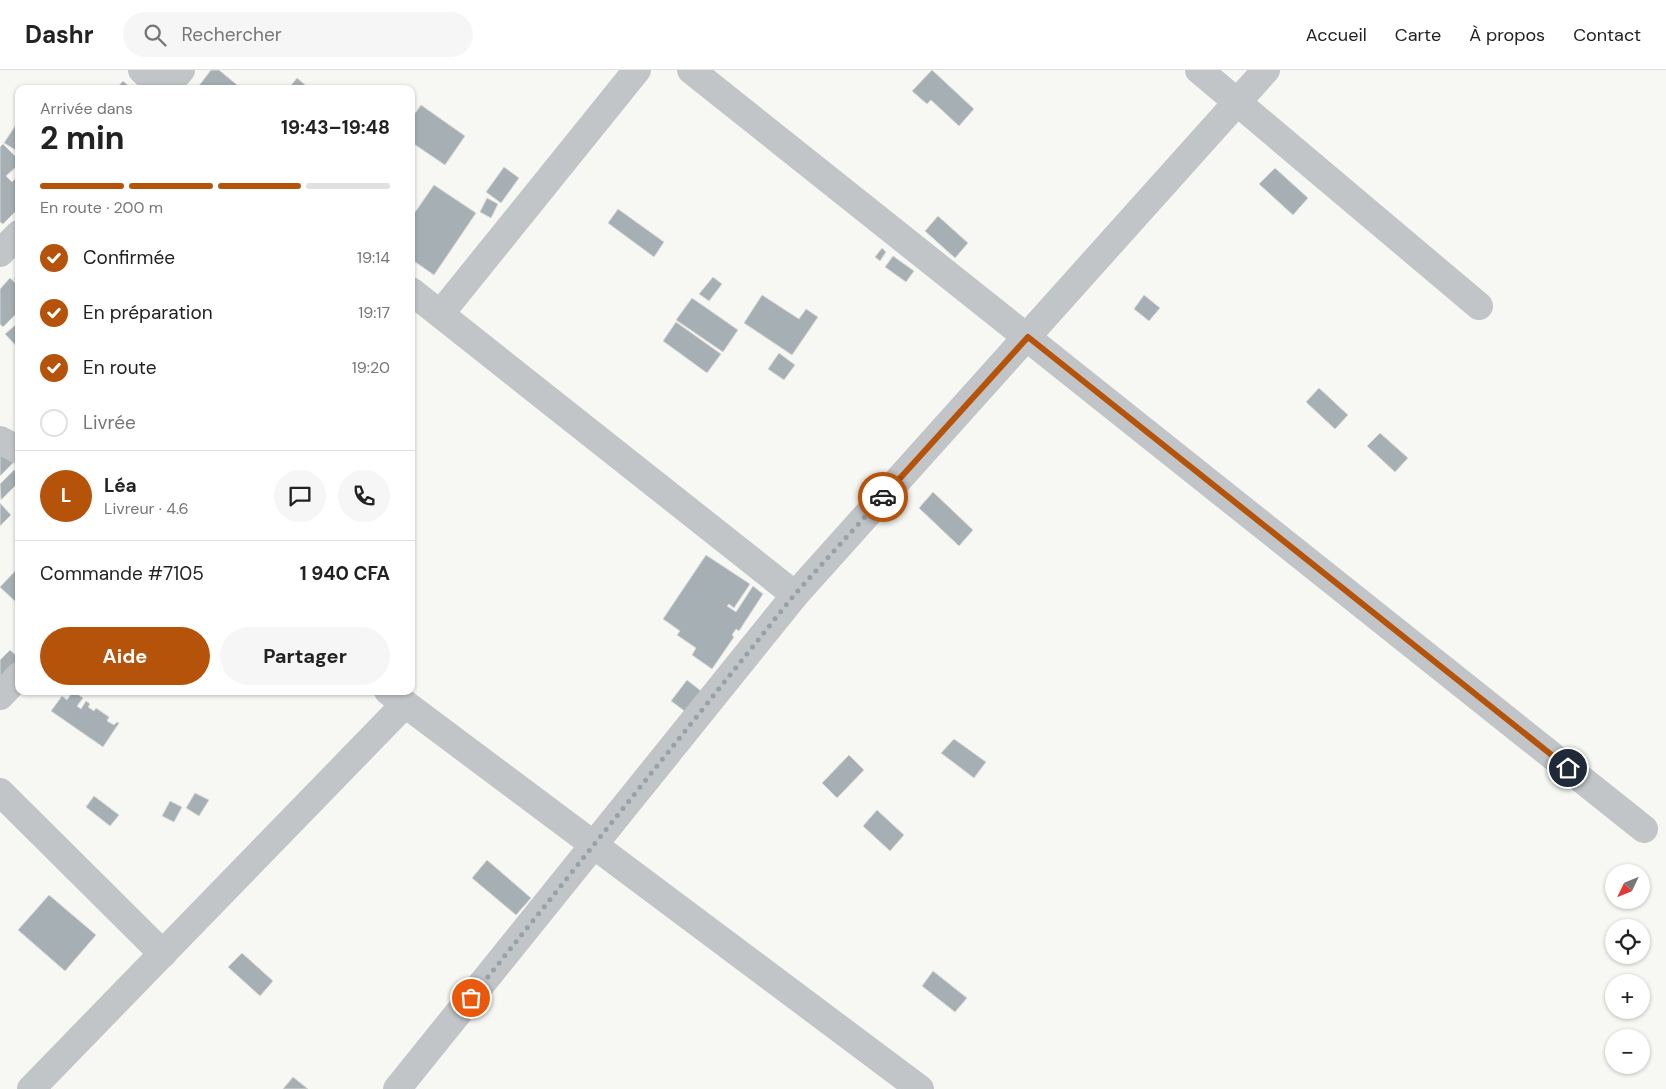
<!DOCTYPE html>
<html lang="fr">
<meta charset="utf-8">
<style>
body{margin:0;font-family:"DM Sans",sans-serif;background:#f6f6f6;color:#222;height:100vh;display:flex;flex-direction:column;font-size:19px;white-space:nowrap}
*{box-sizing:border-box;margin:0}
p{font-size:16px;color:#767676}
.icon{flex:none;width:28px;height:28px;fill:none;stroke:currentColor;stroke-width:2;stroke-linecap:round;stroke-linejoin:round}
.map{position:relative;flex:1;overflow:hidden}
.panel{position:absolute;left:15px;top:15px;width:400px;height:610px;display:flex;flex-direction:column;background:#fff;border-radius:10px;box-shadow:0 1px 4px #0004}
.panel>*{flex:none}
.needle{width:32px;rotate:227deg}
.controls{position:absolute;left:1605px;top:794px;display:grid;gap:10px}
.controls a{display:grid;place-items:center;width:45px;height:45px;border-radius:50%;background:#fff;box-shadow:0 1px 4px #0004;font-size:25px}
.pin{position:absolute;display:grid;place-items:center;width:42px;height:42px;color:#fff;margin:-21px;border:2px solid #fff;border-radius:50%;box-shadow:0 1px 5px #0007}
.courier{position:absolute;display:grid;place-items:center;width:50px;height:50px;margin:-25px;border:4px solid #b45309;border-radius:50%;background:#fff;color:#222;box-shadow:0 1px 6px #0007}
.overview em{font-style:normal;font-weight:700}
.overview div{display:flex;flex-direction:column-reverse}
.overview{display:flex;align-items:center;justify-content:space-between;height:85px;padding:0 25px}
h1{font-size:32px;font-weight:700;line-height:38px}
.bar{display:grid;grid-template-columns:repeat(4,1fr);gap:8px 5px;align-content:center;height:60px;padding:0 25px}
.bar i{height:6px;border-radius:4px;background:#e0e0e0}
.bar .selected{background:#b45309}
.bar p{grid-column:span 4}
.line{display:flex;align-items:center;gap:12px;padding:0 25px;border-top:1px solid #e0e0e0}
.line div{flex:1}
.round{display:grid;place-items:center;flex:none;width:52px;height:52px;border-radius:26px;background:#f6f6f6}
ol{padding:0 25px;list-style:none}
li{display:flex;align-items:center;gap:15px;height:55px}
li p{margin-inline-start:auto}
li .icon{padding:5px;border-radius:50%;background:#b45309;color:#fff;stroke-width:4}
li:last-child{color:#767676}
li i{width:28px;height:28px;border:2px solid #e0e0e0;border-radius:50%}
.button{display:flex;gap:10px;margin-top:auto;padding:10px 25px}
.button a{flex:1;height:58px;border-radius:30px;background:#b45309;color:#fff;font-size:20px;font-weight:700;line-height:58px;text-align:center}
.button a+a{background:#f6f6f6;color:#222}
header{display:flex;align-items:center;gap:30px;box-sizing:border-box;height:70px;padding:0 25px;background:#fff;border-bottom:1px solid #e0e0e0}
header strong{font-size:24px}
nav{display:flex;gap:28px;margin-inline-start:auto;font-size:18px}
.search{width:350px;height:45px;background:#f6f6f6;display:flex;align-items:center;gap:12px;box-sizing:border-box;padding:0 18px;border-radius:28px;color:#767676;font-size:19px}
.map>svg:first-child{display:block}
</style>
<header>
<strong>Dashr</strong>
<div class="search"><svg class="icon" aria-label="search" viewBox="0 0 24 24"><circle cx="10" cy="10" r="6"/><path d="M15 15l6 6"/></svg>Rechercher</div>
<nav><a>Accueil</a><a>Carte</a><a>À propos</a><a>Contact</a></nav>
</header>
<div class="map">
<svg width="1666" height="1019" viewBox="0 0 1666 1019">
<rect width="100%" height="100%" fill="#f7f7f4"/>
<!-- building -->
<g fill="#a5afb4" stroke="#d9d9d7">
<path d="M211,0H219L242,19H200L198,17Z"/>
<path d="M932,0L974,39L959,56L931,30L927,34L912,21Z"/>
<path d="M297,8L310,19H288Z"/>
<path d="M123,11L132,19H116Z"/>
<path d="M421,35L465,66L445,95L411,72V49Z"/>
<path d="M19,50V82L4,73Z"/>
<path d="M3,74L19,90V98L17,96L6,106L12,112L19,105V138L3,154L0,152V77Z"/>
<path d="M504,97L519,108L501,133L486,122Z"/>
<path d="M1275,98L1308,128L1293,145L1259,114Z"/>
<path d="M434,115L476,143L434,205L411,189V148Z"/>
<path d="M487,128L498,134L491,148L480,142Z"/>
<path d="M618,139L664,172L654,187L608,153Z"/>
<path d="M938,146L968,173L955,188L925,161Z"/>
<path d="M882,178L886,182L880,191L875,187Z"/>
<path d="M893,186L914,201L906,212L885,197Z"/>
<path d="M19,202V213L14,209Z"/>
<path d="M713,207L722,214L709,231L699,224Z"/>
<path d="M10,208L19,216V241L3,257L0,254V219Z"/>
<path d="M762,225L799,249L806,239L818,247L792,285L744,253Z"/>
<path d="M1144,225L1160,238L1149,251L1134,239Z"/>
<path d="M692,228L738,260L723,282L676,250Z"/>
<path d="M19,252V279L5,264Z"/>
<path d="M676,252L721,284L707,303L663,271Z"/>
<path d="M779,283L795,295L784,310L768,299Z"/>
<path d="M1319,318L1348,345L1335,359L1306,332Z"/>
<path d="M1380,363L1408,388L1395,402L1367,376Z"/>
<path d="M0,381L13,393L0,406Z"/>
<path d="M14,400L19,404V412L1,430L0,414Z"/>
<path d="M933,422L973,460L959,476L919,438Z"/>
<path d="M0,433L11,445L0,456Z"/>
<path d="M706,485L750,514L734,538L729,534L727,536L736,542L753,516L763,524L739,561L736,559L732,565L734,567L712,599L692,585L696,578L677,565L680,561L663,549Z"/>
<path d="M19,497V535L0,517Z"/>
<path d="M10,580L19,588V598L0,618V590Z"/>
<path d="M687,610L701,621L686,642L671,631Z"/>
<path d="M73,621L83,628L77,636L81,639L86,631L90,634L88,637L94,641L96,638L109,647L107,651L114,655L117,652L119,653L103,677L51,641L62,626L67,630Z"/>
<path d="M954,669L986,692L974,708L941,683Z"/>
<path d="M849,685L864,700L837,728L822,713Z"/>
<path d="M195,723L209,730L199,746L186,738Z"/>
<path d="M94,726L119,745L110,756L86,737Z"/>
<path d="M170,731L182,737L174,752L162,746Z"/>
<path d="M877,740L904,765L890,781L863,756Z"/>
<path d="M487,790L531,828L516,845L472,808Z"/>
<path d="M49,825L96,865L65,901L18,860Z"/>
<path d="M242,883L273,911L260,926L228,897Z"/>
<path d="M933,901L967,928L955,942L922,916Z"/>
<path d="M293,1007L308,1019H283Z"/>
</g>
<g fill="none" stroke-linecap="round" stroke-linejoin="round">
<!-- street -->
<g stroke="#c1c5c8" stroke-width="28">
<path d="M142,0L162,19"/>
<path d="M691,0L1644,759"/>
<path d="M1199,0L1479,236"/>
<path d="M165,19L181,0"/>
<path d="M0,183L19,164"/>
<path d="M411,221L795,525"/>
<path d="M441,243L637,0"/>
<path d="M0,370L19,380"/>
<path d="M388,621L920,1019"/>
<path d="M0,626L19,606"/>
<path d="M0,722L163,884"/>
<path d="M31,1019L405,634"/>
<path d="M397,1019L795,525L1266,0"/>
</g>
</g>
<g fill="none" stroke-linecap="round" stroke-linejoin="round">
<!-- done -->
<path stroke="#97a2a8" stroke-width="5" stroke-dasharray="0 9" d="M471,928L795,524L883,427"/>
<!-- route -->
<path stroke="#b45309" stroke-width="6" d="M883,427L1028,267L1568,698"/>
</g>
</svg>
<div class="controls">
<a><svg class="needle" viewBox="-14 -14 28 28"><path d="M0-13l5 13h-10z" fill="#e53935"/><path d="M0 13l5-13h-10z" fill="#767676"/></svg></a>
<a><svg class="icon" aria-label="locate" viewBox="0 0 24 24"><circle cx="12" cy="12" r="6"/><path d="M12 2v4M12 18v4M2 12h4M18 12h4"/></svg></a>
<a>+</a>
<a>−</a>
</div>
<div class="pin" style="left:471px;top:928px;background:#ea580c"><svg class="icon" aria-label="bag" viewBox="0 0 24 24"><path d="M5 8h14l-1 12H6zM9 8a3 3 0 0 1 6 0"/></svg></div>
<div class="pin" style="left:1568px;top:698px;background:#1f2937"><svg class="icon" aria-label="home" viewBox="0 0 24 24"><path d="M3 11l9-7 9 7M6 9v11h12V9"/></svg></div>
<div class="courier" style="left:883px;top:427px"><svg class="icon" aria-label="car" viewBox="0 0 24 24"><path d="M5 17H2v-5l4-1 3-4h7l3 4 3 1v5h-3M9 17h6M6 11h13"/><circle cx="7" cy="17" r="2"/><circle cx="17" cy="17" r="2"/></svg></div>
<section class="panel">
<div class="overview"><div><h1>2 min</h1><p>Arrivée dans</p></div><em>19:43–19:48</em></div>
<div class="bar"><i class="selected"></i><i class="selected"></i><i class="selected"></i><i></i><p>En route · 200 m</p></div>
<ol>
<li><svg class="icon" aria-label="check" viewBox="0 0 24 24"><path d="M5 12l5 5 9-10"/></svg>Confirmée<p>19:14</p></li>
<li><svg class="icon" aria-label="check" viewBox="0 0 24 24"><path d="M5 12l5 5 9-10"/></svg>En préparation<p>19:17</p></li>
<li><svg class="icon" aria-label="check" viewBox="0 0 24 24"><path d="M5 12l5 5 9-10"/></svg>En route<p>19:20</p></li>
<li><i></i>Livrée</li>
</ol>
<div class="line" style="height:90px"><b class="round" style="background:#b45309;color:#fff">L</b><div><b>Léa</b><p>Livreur · 4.6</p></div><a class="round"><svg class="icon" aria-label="chat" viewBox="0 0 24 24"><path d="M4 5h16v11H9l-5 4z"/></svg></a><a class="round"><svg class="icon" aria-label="phone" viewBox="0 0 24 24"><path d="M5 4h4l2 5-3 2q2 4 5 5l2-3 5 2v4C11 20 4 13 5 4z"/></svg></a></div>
<div class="line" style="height:65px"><div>Commande #7105</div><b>1 940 CFA</b></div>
<div class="button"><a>Aide</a><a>Partager</a></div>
</section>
</div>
